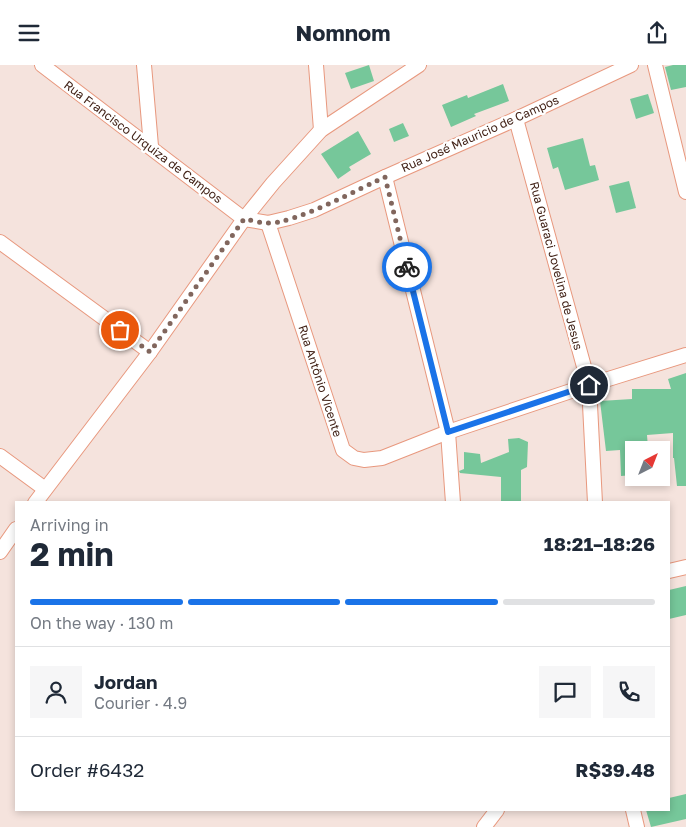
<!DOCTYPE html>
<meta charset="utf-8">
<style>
body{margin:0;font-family:"Golos Text",sans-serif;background:#f6f6f7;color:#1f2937;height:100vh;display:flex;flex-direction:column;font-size:19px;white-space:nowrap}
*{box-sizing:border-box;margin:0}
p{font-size:16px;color:#747a83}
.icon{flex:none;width:28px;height:28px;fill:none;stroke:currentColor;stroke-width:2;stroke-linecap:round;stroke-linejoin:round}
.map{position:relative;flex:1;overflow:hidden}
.side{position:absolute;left:15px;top:436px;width:655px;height:310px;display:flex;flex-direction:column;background:#fff;border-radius:0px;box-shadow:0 2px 8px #0003}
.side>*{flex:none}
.needle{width:32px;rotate:42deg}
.controls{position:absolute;left:625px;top:376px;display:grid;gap:10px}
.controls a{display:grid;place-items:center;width:45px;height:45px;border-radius:0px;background:#fff;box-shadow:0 2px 8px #0003;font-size:25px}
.pin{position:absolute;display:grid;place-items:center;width:42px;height:42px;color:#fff;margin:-21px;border:2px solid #fff;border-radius:50%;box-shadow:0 1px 5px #0007}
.courier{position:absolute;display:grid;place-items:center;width:50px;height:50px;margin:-25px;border:4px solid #1a73e8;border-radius:50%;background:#fff;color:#222;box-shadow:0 1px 6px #0007}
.head em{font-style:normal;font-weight:700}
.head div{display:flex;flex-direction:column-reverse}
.head{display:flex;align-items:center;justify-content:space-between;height:85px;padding:0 15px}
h1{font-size:32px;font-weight:700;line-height:38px}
.bar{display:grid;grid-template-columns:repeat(4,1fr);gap:8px 5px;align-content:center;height:60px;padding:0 15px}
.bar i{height:6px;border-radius:4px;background:#e0e1e3}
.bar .on{background:#1a73e8}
.bar p{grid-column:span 4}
.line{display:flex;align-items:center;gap:12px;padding:0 15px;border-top:1px solid #e0e1e3}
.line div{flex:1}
.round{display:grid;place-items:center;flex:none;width:52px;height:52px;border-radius:0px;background:#f6f6f7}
header{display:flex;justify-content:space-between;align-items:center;height:65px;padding:0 15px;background:#fff;font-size:22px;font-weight:700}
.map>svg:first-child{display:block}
</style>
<header><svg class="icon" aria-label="menu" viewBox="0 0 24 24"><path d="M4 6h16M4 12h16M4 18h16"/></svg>Nomnom<svg class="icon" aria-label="share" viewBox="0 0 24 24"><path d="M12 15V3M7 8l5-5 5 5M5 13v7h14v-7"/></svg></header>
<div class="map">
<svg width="686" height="762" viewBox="0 0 686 762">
<rect width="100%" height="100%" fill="#f5e3dd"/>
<!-- building -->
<g fill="#76c79a">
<path d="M369,0L374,16L351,24L345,8Z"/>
<path d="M673,0H686V22L671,25L665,2Z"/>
<path d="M503,19L509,36L474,49L476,51L451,62L442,40L467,30L468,33Z"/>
<path d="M648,29L654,48L636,54L630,34Z"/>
<path d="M403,58L409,71L394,77L389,64Z"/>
<path d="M358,66L371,89L349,102L351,105L338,114L321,89Z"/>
<path d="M583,73L590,101L595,100L599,115L565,125L558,102L553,104L547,83Z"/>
<path d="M629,116L636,143L616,148L609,121Z"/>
<path d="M686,308V421H677L674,393H673V368L647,370L648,383L634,384V410L621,411L620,385L606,386L600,336L632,334V324H671L668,314Z"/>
<path d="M519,373L528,377L527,402L521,405V438H501V412L460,408L459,406L464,404V387L480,389L481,398L509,387L508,374Z"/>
<path d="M686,521V550L669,554V525Z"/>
<path d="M686,729V754L651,762L646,745H669V733Z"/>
</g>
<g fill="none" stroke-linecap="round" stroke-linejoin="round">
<defs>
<g id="street">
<path d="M42,0L244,154L268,158L289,153L314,145L385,112L516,54L631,0"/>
<path d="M144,0L151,81"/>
<path d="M316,0L321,65"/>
<path d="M655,0L686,127"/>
<path d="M516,54L589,320L595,438"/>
<path d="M385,112L448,367L453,438"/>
<path d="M268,158L343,385L354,393L364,395L382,393L448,367L589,320L686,290"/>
<path d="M0,177L150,287"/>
<path d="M0,391L45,424"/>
<path d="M35,438L150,287L244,154L273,118L321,65L419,0"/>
<path d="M0,487L16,464"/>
<path d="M669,506L686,502"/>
<path d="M633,745L637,762"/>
<path d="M484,762L497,745"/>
</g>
</defs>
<!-- street casing -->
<use href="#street" stroke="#e8987e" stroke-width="16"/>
<!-- street -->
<use href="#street" stroke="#fff" stroke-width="14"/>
</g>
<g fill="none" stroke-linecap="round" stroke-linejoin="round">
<!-- done -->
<path stroke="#81665d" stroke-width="5" stroke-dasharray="0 9" d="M120,265L150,287L244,154C251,155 259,158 266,158C293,160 358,124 385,112L407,202"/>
<!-- route -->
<path stroke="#1a73e8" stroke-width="6" d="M407,202L448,367L589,320"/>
</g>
<g text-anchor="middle" stroke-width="4.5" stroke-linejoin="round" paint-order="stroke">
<!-- street labels -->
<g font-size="12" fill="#422318" stroke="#fff">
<text transform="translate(480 69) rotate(-24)" y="4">Rua José Mauricio de Campos</text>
<text transform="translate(143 77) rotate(37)" y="4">Rua Francisco Urquiza de Campos</text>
<text transform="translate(556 201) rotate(75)" y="4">Rua Guaraci Jovelina de Jesus</text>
<text transform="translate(320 316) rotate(72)" y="4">Rua Antônio Vicente</text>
</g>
</g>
</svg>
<div class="controls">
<a><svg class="needle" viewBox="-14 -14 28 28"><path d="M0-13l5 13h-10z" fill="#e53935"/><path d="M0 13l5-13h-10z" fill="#747a83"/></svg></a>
</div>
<div class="pin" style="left:120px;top:265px;background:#ea580c"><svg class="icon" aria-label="bag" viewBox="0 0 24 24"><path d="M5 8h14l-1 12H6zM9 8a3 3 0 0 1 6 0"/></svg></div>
<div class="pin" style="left:589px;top:320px;background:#1f2937"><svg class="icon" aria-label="home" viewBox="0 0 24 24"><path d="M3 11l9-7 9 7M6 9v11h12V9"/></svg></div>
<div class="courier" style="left:407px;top:202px"><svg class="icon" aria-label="bike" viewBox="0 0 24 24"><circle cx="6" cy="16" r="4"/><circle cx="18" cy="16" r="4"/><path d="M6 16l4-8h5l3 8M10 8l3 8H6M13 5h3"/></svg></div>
<section class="side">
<div class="head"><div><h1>2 min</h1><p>Arriving in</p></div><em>18:21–18:26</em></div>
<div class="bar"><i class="on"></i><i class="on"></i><i class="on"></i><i></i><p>On the way · 130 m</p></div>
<div class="line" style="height:90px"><a class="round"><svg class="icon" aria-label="person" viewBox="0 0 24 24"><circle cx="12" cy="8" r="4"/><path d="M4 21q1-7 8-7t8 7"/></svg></a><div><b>Jordan</b><p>Courier · 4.9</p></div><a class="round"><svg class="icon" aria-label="chat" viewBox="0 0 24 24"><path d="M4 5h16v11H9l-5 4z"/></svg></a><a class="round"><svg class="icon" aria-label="phone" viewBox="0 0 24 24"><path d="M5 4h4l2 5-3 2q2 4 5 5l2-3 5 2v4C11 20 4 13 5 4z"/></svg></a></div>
<div class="line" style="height:65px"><div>Order #6432</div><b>R$39.48</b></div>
</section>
</div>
